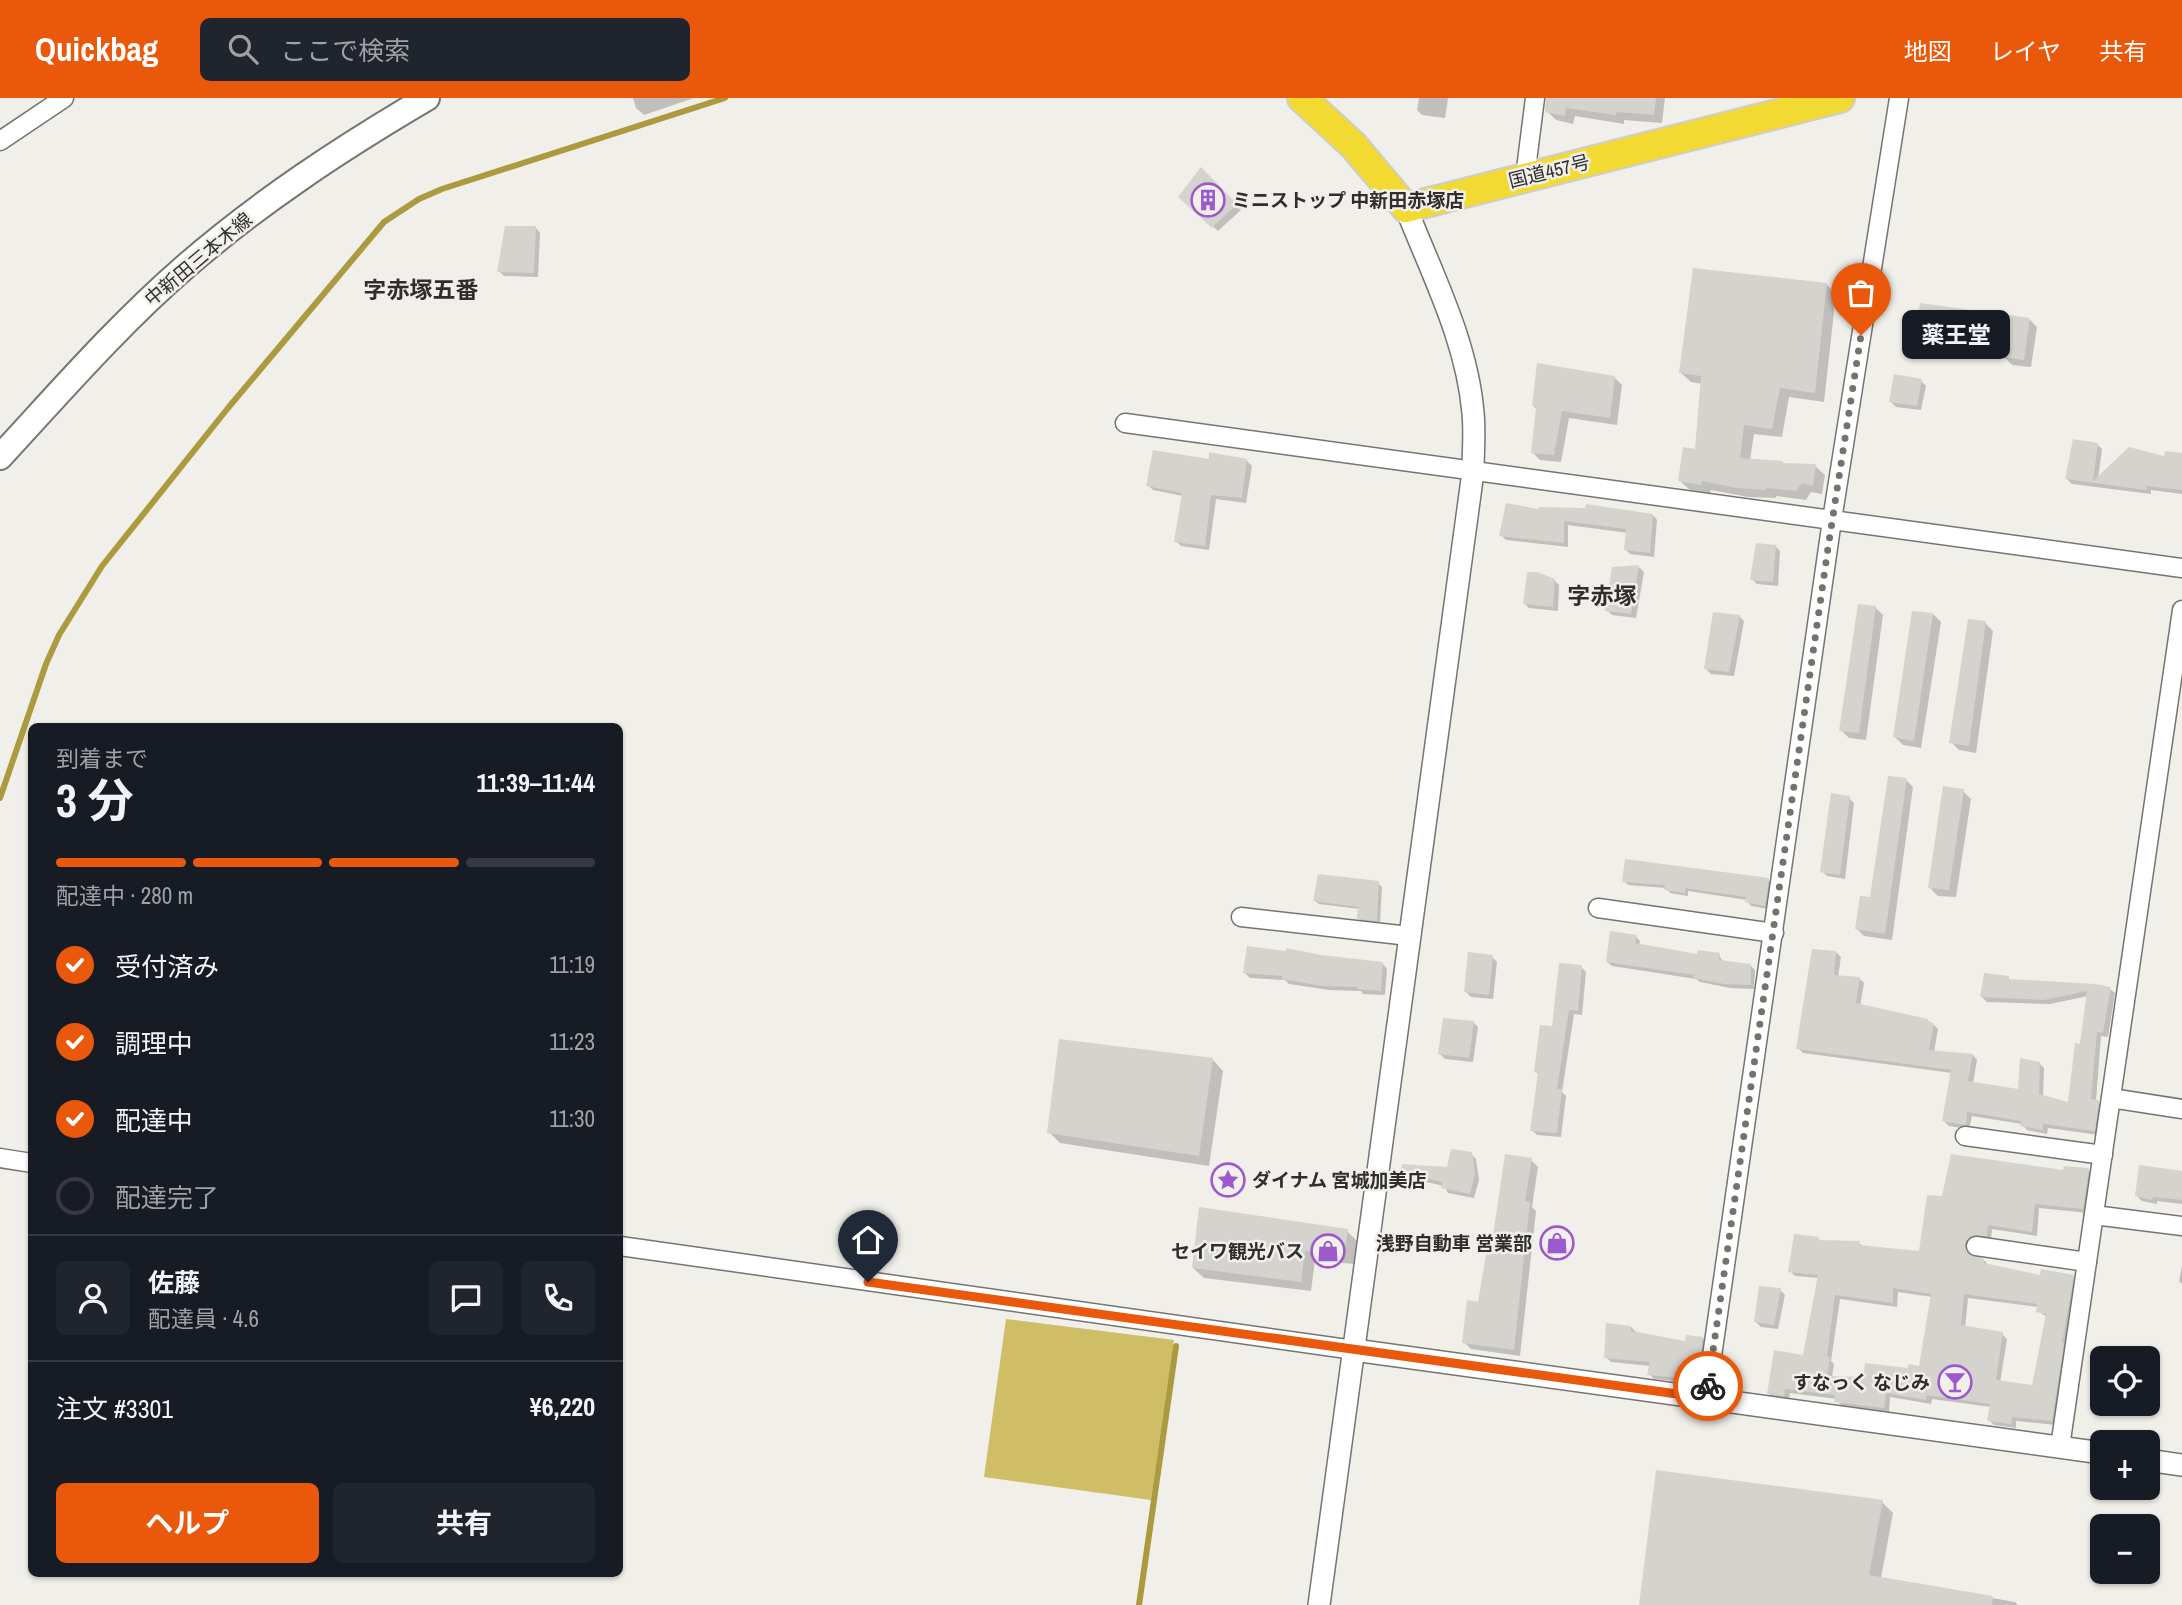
<!DOCTYPE html>
<html lang="ja">
<meta charset="utf-8">
<style>
body{margin:0;font-family:"Archivo Narrow","Noto Sans JP",sans-serif;background:#20242c;color:#f1f3f6;height:100vh;display:flex;flex-direction:column;font-size:26px;white-space:nowrap}
*{box-sizing:border-box;margin:0}
p{font-size:23px;color:#9ea1a6}
.icon{flex:none;width:38px;height:38px;fill:none;stroke:currentColor;stroke-width:2;stroke-linecap:round;stroke-linejoin:round}
.map{position:relative;flex:1;overflow:hidden}
.drawer{position:absolute;left:28px;top:625px;width:595px;height:854px;display:flex;flex-direction:column;background:#171b24;border-radius:10px;box-shadow:0 2px 5px #0004}
.drawer>*{flex:none}
.buttons{position:absolute;left:2090px;top:1248px;display:grid;gap:14px}
.buttons a{display:grid;place-items:center;width:70px;height:70px;border-radius:10px;background:#171b24;box-shadow:0 2px 5px #0004;font-size:35px}
.pin{position:absolute;display:grid;place-items:center;width:60px;height:60px;color:#fff;margin:-72px -30px;border-radius:50% 50% 50% 0;rotate:-45deg;box-shadow:0 0 7px #0007}
.pin .icon{rotate:45deg}
.courier{position:absolute;display:grid;place-items:center;width:70px;height:70px;margin:-35px;border:5px solid #ea580c;border-radius:50%;background:#fff;color:#222;box-shadow:0 2px 9px #0007}
.bubble{position:absolute;height:49px;border-radius:10px;background:#171b24;box-shadow:0 2px 5px #0004;font-size:23px;font-weight:700;line-height:49px;text-align:center}
.headline em{font-style:normal;font-weight:700}
.headline div{display:flex;flex-direction:column-reverse}
.headline{display:flex;align-items:center;justify-content:space-between;height:119px;padding:0 28px}
h1{font-size:46px;font-weight:700;line-height:52px}
.bar{display:grid;grid-template-columns:repeat(4,1fr);gap:10px 7px;align-content:center;height:84px;padding:0 28px}
.bar i{height:9px;border-radius:5px;background:#363941}
.bar .current{background:#ea580c}
.bar p{grid-column:span 4}
.line{display:flex;align-items:center;gap:18px;padding:0 28px;border-top:2px solid #363941}
.line div{flex:1}
.round{display:grid;place-items:center;flex:none;width:74px;height:74px;border-radius:10px;background:#20242c}
ol{padding:0 28px;list-style:none}
li{display:flex;align-items:center;gap:21px;height:77px}
li p{margin-inline-start:auto}
li .icon{padding:7px;border-radius:50%;background:#ea580c;color:#fff;stroke-width:4}
li:last-child{color:#9ea1a6}
li i{width:38px;height:38px;border:4px solid #363941;border-radius:50%}
.button{display:flex;gap:14px;margin-top:auto;padding:14px 28px}
.button a{flex:1;height:80px;border-radius:10px;background:#ea580c;color:#fff;font-size:28px;font-weight:700;line-height:80px;text-align:center}
.button a+a{background:#20242c;color:#f1f3f6}
header{display:flex;align-items:center;gap:42px;box-sizing:border-box;height:98px;padding:0 35px;background:#ea580c;color:#fff}
header strong{font-size:33px}
nav{display:flex;gap:38px;margin-inline-start:auto;font-size:24px}
.search{width:490px;height:63px;background:#20242c;display:flex;align-items:center;gap:18px;box-sizing:border-box;padding:0 24px;border-radius:10px;color:#9ea1a6;font-size:26px}
.map>svg:first-child{display:block}
</style>
<header>
<strong>Quickbag</strong>
<div class="search"><svg class="icon" aria-label="search" viewBox="0 0 24 24"><circle cx="10" cy="10" r="6"/><path d="M15 15l6 6"/></svg>ここで検索</div>
<nav><a>地図</a><a>レイヤ</a><a>共有</a></nav>
</header>
<div class="map">
<svg width="2182" height="1507" viewBox="0 0 2182 1507">
<rect width="100%" height="100%" fill="#f0efea"/>
<!-- green -->
<path fill="#cfbe66" d="M1006,1221L1174,1242L1151,1402L984,1379Z"/>
<!-- shadow -->
<g fill="#0003" fill-rule="evenodd">
<path d="M633,0H694L644,17L636,10Z"/>
<path d="M1419,0H1448L1445,20L1422,17L1417,12Z"/>
<path d="M1548,0H1665L1662,25L1624,22V26L1575,18L1573,26L1556,22L1547,13Z"/>
<path d="M1202,71L1241,112L1218,133L1180,98Z"/>
<path d="M536,130L540,135L538,179L504,178L499,173Z"/>
<path d="M1827,187L1836,196L1824,304L1789,299L1782,339L1754,336L1750,362L1785,367L1815,368L1825,377L1822,396L1811,394L1806,402L1776,398V400L1748,399L1711,392L1710,395L1690,392L1680,383L1697,353L1702,286L1691,284L1681,275Z"/>
<path d="M2029,221L2037,229L2031,269L2012,267L2004,259L2005,246L1927,235L1919,227Z"/>
<path d="M1615,280L1622,287L1617,327L1569,320L1561,364L1540,362L1533,355L1538,312L1533,308Z"/>
<path d="M1921,283L1926,288L1921,312L1896,309L1891,304Z"/>
<path d="M2097,346L2102,351L2098,381L2166,360L2182,357V396L2151,392V396L2072,386L2067,381Z"/>
<path d="M1210,363H1247L1252,368L1246,405L1216,401L1209,452L1181,448L1176,443L1183,398L1153,392L1148,387Z"/>
<path d="M1540,413L1653,417L1657,422L1654,459L1630,456L1625,451L1628,435L1568,427V449L1506,442L1501,437Z"/>
<path d="M1775,448L1780,453L1778,488L1757,486L1752,481Z"/>
<path d="M1639,469L1644,474L1636,520L1612,517L1607,512Z"/>
<path d="M1554,482L1559,487L1558,513L1529,510L1524,505Z"/>
<path d="M1875,509L1883,517L1866,642L1849,640L1841,632Z"/>
<path d="M1933,516L1941,524L1921,650L1903,647L1895,639Z"/>
<path d="M1739,518L1744,523L1734,578L1711,576L1706,571Z"/>
<path d="M1985,525L1993,533L1976,655L1959,652L1951,644Z"/>
<path d="M84,625L97,628H77Z"/>
<path d="M1906,682L1913,689L1892,842L1864,838L1857,831L1871,801Z"/>
<path d="M1963,693L1971,701L1956,799L1938,798L1930,790Z"/>
<path d="M1849,700L1854,705L1845,781L1827,778L1822,773Z"/>
<path d="M1768,782L1772,786L1768,811L1751,808L1747,802L1688,793V798L1670,795L1666,790L1628,787L1624,783Z"/>
<path d="M1378,785L1382,789L1380,825L1362,824L1359,820V811L1319,806L1315,803Z"/>
<path d="M1636,839L1640,843L1639,848L1699,858L1719,857L1723,864L1751,868L1755,872L1754,891L1730,890L1700,884L1696,881L1612,868L1607,864Z"/>
<path d="M1836,854L1841,859L1838,879L1859,880L1864,885L1860,908L1928,923L1933,926L1938,931L1934,954L1973,957L1977,962L1973,985L2019,993L2039,965L2044,970L2043,999L2070,1006L2088,898L2050,906L1987,904L1982,899L2008,880L2011,883L2110,891L2115,895L2108,939L2101,938L2096,1003L2103,1008L2099,1037L2048,1030L2047,1036L2027,1032L2022,1026L1972,1018L1969,1031L1949,1028L1944,1023L1952,975L1803,955L1798,950Z"/>
<path d="M1492,859L1497,864L1493,901L1471,899L1466,894Z"/>
<path d="M1363,864L1382,865L1387,871L1385,897L1363,896L1361,893L1329,892L1289,886L1285,882L1250,880L1245,875Z"/>
<path d="M1581,869L1586,874L1582,917L1574,916L1562,994L1566,998L1561,1039L1537,1037L1532,1032L1540,978L1536,974Z"/>
<path d="M1473,924L1478,929L1473,964L1445,961L1440,956Z"/>
<path d="M1213,962L1223,973L1209,1068L1060,1045L1049,1034Z"/>
<path d="M1471,1056L1476,1061L1479,1082L1474,1100L1448,1095L1444,1088L1408,1080L1403,1075L1449,1071Z"/>
<path d="M1531,1062L1538,1069L1532,1109L1536,1113L1520,1258L1471,1251L1464,1244L1479,1206L1495,1140Z"/>
<path d="M2088,1072L2093,1077L2088,1115L2039,1110L2037,1138L1992,1131L1991,1142H1976L1969,1153L1971,1159L1984,1162L1989,1168L2042,1179H2073L2078,1184L2057,1327L2016,1323V1330L1994,1327L1989,1322L1991,1309L1932,1301L1931,1306L1890,1299L1889,1314L1841,1308L1837,1301L1790,1295L1789,1302L1773,1300L1768,1295L1805,1259L1819,1180L1795,1178L1790,1173L1818,1141L1821,1144L1859,1145L1864,1150L1920,1155L1944,1100L2065,1074ZM1898,1194L1932,1199L1920,1270L1865,1281L1832,1279L1834,1266L1831,1263L1840,1201L1897,1209ZM1968,1200L2038,1209V1213L2047,1219L2034,1289L2000,1285L2007,1241L2002,1236L1965,1230Z"/>
<path d="M2182,1074V1106L2157,1103V1106L2142,1103L2137,1098Z"/>
<path d="M1347,1133L1357,1143L1354,1166L1315,1162L1311,1193L1204,1180L1193,1170Z"/>
<path d="M2182,1167V1186L2179,1183Z"/>
<path d="M1780,1192L1785,1197L1778,1231L1761,1229L1756,1224Z"/>
<path d="M1631,1229L1636,1234L1687,1245L1703,1240L1707,1245L1701,1290L1689,1288L1685,1284L1654,1281L1649,1276L1651,1268L1611,1264L1606,1259Z"/>
<path d="M1882,1404L1893,1415L1881,1480L2015,1504L2018,1507H1641Z"/>
</g>
<g fill="none" stroke-linecap="round" stroke-linejoin="round">
<!-- stream -->
<g stroke="#ab9a3e" stroke-width="6">
<path d="M0,700L46,566L59,537L102,468L228,310L384,124L419,101L442,91L725,0"/>
<path d="M1139,1507L1176,1248"/>
</g>
</g>
<!-- building -->
<g fill="#d4d3ce" fill-rule="evenodd">
<path d="M1546,0H1656L1654,17L1616,14V17L1566,10L1565,18L1545,14Z"/>
<path d="M1201,69L1237,106L1212,130L1178,99Z"/>
<path d="M505,128H536L534,175L497,174Z"/>
<path d="M1693,170L1827,185L1815,295L1780,290L1772,331L1744,327L1740,360L1783,363V365L1816,366L1813,388L1802,385L1796,393L1767,390L1766,392L1737,390L1702,383L1701,387L1678,383L1683,349L1695,351L1701,278L1679,275Z"/>
<path d="M1920,205L2030,220L2024,262L2003,259V239L1917,228Z"/>
<path d="M1537,265L1615,278L1610,320L1562,313L1554,357L1531,355L1536,309L1532,308Z"/>
<path d="M1894,276L1922,281L1917,308L1889,304Z"/>
<path d="M2073,341L2098,345L2093,383L2129,349L2164,358L2165,353L2182,355V392L2147,388L2146,392L2065,381Z"/>
<path d="M1153,352L1209,361V354L1247,361L1242,400L1211,397L1205,448L1174,444L1182,395L1146,388Z"/>
<path d="M1506,405L1538,411V409L1585,410L1586,406L1653,416L1650,455L1624,452L1626,431L1564,423V445L1499,438Z"/>
<path d="M1756,445L1776,447L1773,484L1750,482Z"/>
<path d="M1639,467L1631,516L1605,513L1612,469Z"/>
<path d="M1527,474H1537L1555,481L1553,509L1523,506Z"/>
<path d="M1858,506L1876,508L1859,635L1839,633Z"/>
<path d="M1912,513L1933,515L1914,643L1893,639Z"/>
<path d="M1713,514L1740,517L1729,574L1704,571Z"/>
<path d="M1968,521L1986,523L1969,648L1949,645Z"/>
<path d="M1888,678L1907,680L1885,836L1855,831L1860,798L1870,799Z"/>
<path d="M1943,688L1964,691L1949,792L1928,790Z"/>
<path d="M1831,695L1850,698L1840,777L1820,774Z"/>
<path d="M1625,761L1769,780L1765,808L1745,804L1746,799L1685,790V795L1664,792L1665,787L1622,784Z"/>
<path d="M1318,776L1379,783L1377,823L1357,821L1358,809L1313,803Z"/>
<path d="M1610,833L1637,837L1635,845L1697,856L1698,852L1720,855L1719,862L1751,866V887L1724,886L1693,880L1694,877L1606,864Z"/>
<path d="M1247,848L1286,853V850L1321,857L1383,864L1381,893L1357,891V889L1323,888L1282,881V878L1243,875Z"/>
<path d="M1812,851L1836,853L1834,877L1860,879L1856,905L1928,921V924L1934,925L1929,952L1973,956L1968,983L2018,991L2020,960L2040,964L2039,996L2068,1004L2075,945L2080,946L2087,893L2044,902L1980,899L1984,875L2009,878V881L2095,886L2111,889L2103,935L2097,934L2091,1001L2099,1002L2095,1033L2043,1026V1032L2020,1028L2021,1023L1967,1014L1966,1027L1942,1023L1951,972L1796,951Z"/>
<path d="M1468,854L1493,857L1489,897L1464,894Z"/>
<path d="M1559,865L1582,867L1578,913L1569,912L1557,991H1562L1557,1035L1530,1033L1538,975L1534,974L1540,927L1552,928Z"/>
<path d="M1443,920L1474,923L1469,960L1438,956Z"/>
<path d="M1059,941L1213,960L1199,1058L1047,1035Z"/>
<path d="M1451,1051L1472,1054L1475,1076L1470,1096L1441,1090L1442,1084L1401,1075L1402,1066L1447,1069Z"/>
<path d="M1505,1056L1532,1060L1525,1103L1530,1104L1514,1252L1462,1245L1467,1202L1478,1204L1489,1138H1493Z"/>
<path d="M1951,1056L2063,1072L2064,1068L2089,1070L2083,1111L2035,1106L2032,1134L1988,1127L1987,1138H1971L1965,1147L1968,1156L1984,1161V1165L2040,1177L2041,1171L2074,1177L2062,1245H2064L2052,1323L2012,1319L2011,1326L1987,1323L1990,1306L1927,1297L1926,1302L1886,1295L1884,1310L1834,1304L1835,1297L1785,1291L1784,1298L1767,1296L1774,1252L1803,1257L1818,1177L1788,1174L1794,1136L1819,1139L1818,1142L1860,1143L1859,1147L1919,1153L1927,1097L1942,1098ZM1893,1190L1931,1196L1919,1268L1908,1266V1270L1865,1265L1863,1279L1827,1278L1830,1259L1827,1258L1835,1197L1893,1205ZM1964,1196L2037,1206L2036,1214L2046,1216L2032,1287L1996,1282L2003,1234L1961,1227Z"/>
<path d="M2139,1067L2182,1073V1102L2153,1099L2152,1102L2135,1098Z"/>
<path d="M1199,1109L1348,1131L1344,1157L1305,1153L1301,1184L1192,1170Z"/>
<path d="M1759,1188L1781,1190L1774,1227L1754,1224Z"/>
<path d="M1606,1225L1631,1228V1233L1685,1243L1686,1237L1703,1239L1697,1286L1682,1284V1280L1647,1277L1650,1264L1604,1260Z"/>
<path d="M1656,1372L1883,1402L1869,1477L1993,1498L1992,1507H1639Z"/>
</g>
<g fill="none" stroke-linecap="round" stroke-linejoin="round">
<defs>
<g id="minor">
<path d="M0,43L64,0"/>
<path d="M1525,79L1535,0"/>
<path d="M1125,325L2182,470"/>
<path d="M1598,810L1774,835"/>
<path d="M1241,819L1409,838"/>
<path d="M2111,1000L2182,1011"/>
<path d="M1965,1038L2103,1057"/>
<path d="M0,1060L32,1065"/>
<path d="M2094,1117L2182,1128"/>
<path d="M620,1148L1354,1252"/>
<path d="M1976,1148L2087,1164"/>
<path d="M1706,1300L1832,422L1899,0"/>
<path d="M2060,1349L2182,512"/>
</g>
<g id="tertiary">
<path d="M1354,1252L2102,1355"/>
<path d="M2147,1362L2182,1367"/>
<path d="M1319,1507L1473,374C1473,355 1475,334 1473,315C1467,243 1432,176 1406,110"/>
</g>
<path id="secondary" d="M0,359C60,294 119,226 186,168C261,103 342,50 427,0"/>
<path id="trunk" d="M1302,0L1354,48L1406,110L1840,0"/>
</defs>
<!-- minor casing -->
<use href="#minor" stroke="#75746f" stroke-width="21"/>
<!-- tertiary casing -->
<use href="#tertiary" stroke="#75746f" stroke-width="24"/>
<!-- secondary casing -->
<use href="#secondary" stroke="#75746f" stroke-width="28"/>
<!-- trunk casing -->
<use href="#trunk" stroke="#cdcdcc" stroke-width="32"/>
<!-- minor -->
<use href="#minor" stroke="#fff" stroke-width="18"/>
<!-- tertiary -->
<use href="#tertiary" stroke="#fff" stroke-width="21"/>
<!-- secondary -->
<use href="#secondary" stroke="#fff" stroke-width="24"/>
<!-- trunk -->
<use href="#trunk" stroke="#f2da33" stroke-width="28"/>
</g>
<g fill="none" stroke-linecap="round" stroke-linejoin="round">
<!-- done -->
<path stroke="#73726e" stroke-width="7" stroke-dasharray="0 12.6" d="M1708,1288L1828,450L1861,237"/>
<!-- route -->
<path stroke="#ea580c" stroke-width="9" d="M868,1184L1706,1300L1708,1288"/>
</g>
<!-- icons -->
<defs>
<symbol id="building-ring" viewBox="-11 -11 22 22"><circle r="9.5" fill="#f0efea" stroke="#9c58cd" stroke-width="1.5"/><path d="M-4-6H4V6H1V3H-1V6H-4ZM-2.5-4.3h1.7v1.8h-1.7ZM.8-4.3h1.7v1.8H.8ZM-2.5-1h1.7V.8h-1.7ZM.8-1h1.7V.8H.8Z" fill="#9c58cd"/></symbol>
<symbol id="sight-ring" viewBox="-11 -11 22 22"><circle r="9.5" fill="#f0efea" stroke="#9c58cd" stroke-width="1.5"/><path d="M0-6L1.8-2.2L6-1.7L2.9 1.2L3.7 5.4L0 3.3L-3.7 5.4L-2.9 1.2L-6-1.7L-1.8-2.2Z" fill="#9c58cd"/></symbol>
<symbol id="shop-ring" viewBox="-11 -11 22 22"><circle r="9.5" fill="#f0efea" stroke="#9c58cd" stroke-width="1.5"/><path d="M-5-2.5h2.3a2.7 3.5 0 0 1 5.4 0H5L5.5 6h-11ZM-1.5-2.5h3a1.5 2.3 0 0 0-3 0Z" fill="#9c58cd"/></symbol>
<symbol id="bar-ring" viewBox="-11 -11 22 22"><circle r="9.5" fill="#f0efea" stroke="#9c58cd" stroke-width="1.5"/><path d="M-6-5H6L.8 .8V4.5H3.5V6h-7V4.5H-.8V.8Z" fill="#9c58cd"/></symbol>
</defs>
<g fill-rule="evenodd">
<use href="#building-ring" x="1189" y="83" width="38" height="38"/>
<use href="#sight-ring" x="1209" y="1063" width="38" height="38"/>
<use href="#shop-ring" x="1538" y="1126" width="38" height="38"/>
<use href="#shop-ring" x="1309" y="1134" width="38" height="38"/>
<use href="#bar-ring" x="1936" y="1265" width="38" height="38"/>
</g>
<g text-anchor="middle" stroke-width="5" stroke-linejoin="round" paint-order="stroke">
<!-- street labels -->
<g font-size="19" fill="#2f2e2c" stroke="#f0efea">
<text transform="translate(1549 73) rotate(-14)" y="7">国道457号</text>
<text transform="translate(198 161) rotate(-40)" y="7">中新田三本木線</text>
</g>
<!-- poi labels -->
<g font-size="19" font-weight="bold" fill="#2f2e2c" stroke="#f0efea" text-anchor="end">
<text x="1232" y="109" text-anchor="start">ミニストップ 中新田赤塚店</text>
<text x="1252" y="1089" text-anchor="start">ダイナム 宮城加美店</text>
<text x="1532" y="1152">浅野自動車 営業部</text>
<text x="1304" y="1160">セイワ観光バス</text>
<text x="1930" y="1291">すなっく なじみ</text>
</g>
<!-- quarter labels -->
<g font-size="23" font-weight="bold" fill="#2f2e2c" stroke="#f0efea">
<text x="421" y="200">字赤塚五番</text>
<text x="1602" y="506">字赤塚</text>
</g>
</g>
</svg>
<div class="buttons">
<a><svg class="icon" aria-label="locate" viewBox="0 0 24 24"><circle cx="12" cy="12" r="6"/><path d="M12 2v4M12 18v4M2 12h4M18 12h4"/></svg></a>
<a>+</a>
<a>−</a>
</div>
<div class="pin" style="left:1861px;top:237px;background:#ea580c"><svg class="icon" aria-label="bag" viewBox="0 0 24 24"><path d="M5 8h14l-1 12H6zM9 8a3 3 0 0 1 6 0"/></svg></div>
<div class="pin" style="left:868px;top:1184px;background:#1f2937"><svg class="icon" aria-label="home" viewBox="0 0 24 24"><path d="M3 11l9-7 9 7M6 9v11h12V9"/></svg></div>
<div class="courier" style="left:1708px;top:1288px"><svg class="icon" aria-label="bike" viewBox="0 0 24 24"><circle cx="6" cy="16" r="4"/><circle cx="18" cy="16" r="4"/><path d="M6 16l4-8h5l3 8M10 8l3 8H6M13 5h3"/></svg></div>
<div class="bubble" style="left:1902px;top:212px;width:108px">薬王堂</div>
<section class="drawer">
<div class="headline"><div><h1>3 分</h1><p>到着まで</p></div><em>11:39–11:44</em></div>
<div class="bar"><i class="current"></i><i class="current"></i><i class="current"></i><i></i><p>配達中 · 280 m</p></div>
<ol>
<li><svg class="icon" aria-label="check" viewBox="0 0 24 24"><path d="M5 12l5 5 9-10"/></svg>受付済み<p>11:19</p></li>
<li><svg class="icon" aria-label="check" viewBox="0 0 24 24"><path d="M5 12l5 5 9-10"/></svg>調理中<p>11:23</p></li>
<li><svg class="icon" aria-label="check" viewBox="0 0 24 24"><path d="M5 12l5 5 9-10"/></svg>配達中<p>11:30</p></li>
<li><i></i>配達完了</li>
</ol>
<div class="line" style="height:126px"><a class="round"><svg class="icon" aria-label="person" viewBox="0 0 24 24"><circle cx="12" cy="8" r="4"/><path d="M4 21q1-7 8-7t8 7"/></svg></a><div><b>佐藤</b><p>配達員 · 4.6</p></div><a class="round"><svg class="icon" aria-label="chat" viewBox="0 0 24 24"><path d="M4 5h16v11H9l-5 4z"/></svg></a><a class="round"><svg class="icon" aria-label="phone" viewBox="0 0 24 24"><path d="M5 4h4l2 5-3 2q2 4 5 5l2-3 5 2v4C11 20 4 13 5 4z"/></svg></a></div>
<div class="line" style="height:91px"><div>注文 #3301</div><b>¥6,220</b></div>
<div class="button"><a>ヘルプ</a><a>共有</a></div>
</section>
</div>
